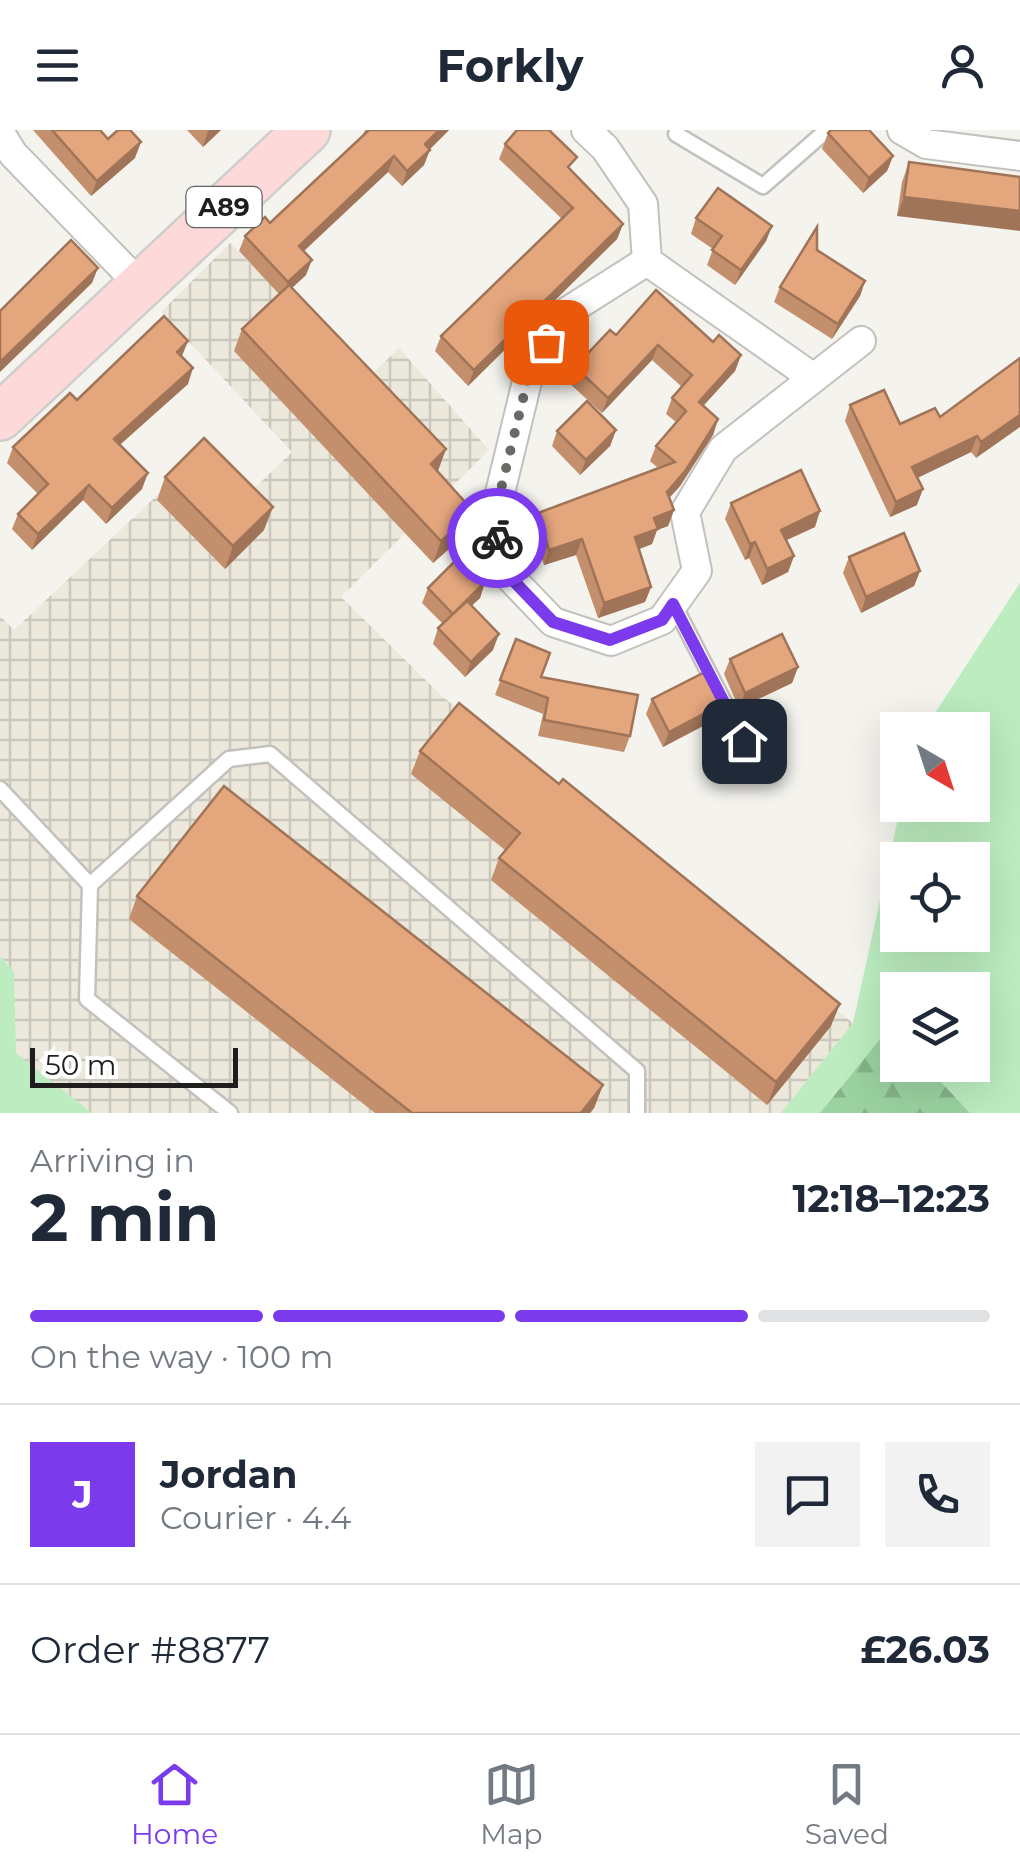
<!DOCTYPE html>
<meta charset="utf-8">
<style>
body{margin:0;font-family:Montserrat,sans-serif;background:#f2f2f3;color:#1f2937;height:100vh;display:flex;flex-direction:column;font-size:38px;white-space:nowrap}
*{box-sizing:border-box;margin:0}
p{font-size:32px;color:#747a83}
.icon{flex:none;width:55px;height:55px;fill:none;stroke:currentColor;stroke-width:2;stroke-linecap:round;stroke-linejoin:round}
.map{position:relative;height:983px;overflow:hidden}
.drawer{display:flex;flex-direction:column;background:#fff;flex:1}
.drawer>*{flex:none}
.needle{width:65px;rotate:141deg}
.controls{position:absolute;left:880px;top:582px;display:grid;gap:20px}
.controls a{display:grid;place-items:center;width:110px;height:110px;border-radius:0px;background:#fff;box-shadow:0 10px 40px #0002;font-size:50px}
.scale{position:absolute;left:30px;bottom:25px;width:208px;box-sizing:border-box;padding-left:10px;border:5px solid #1f1e1d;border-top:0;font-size:28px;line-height:35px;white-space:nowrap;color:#1f1e1d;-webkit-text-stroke:8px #fff;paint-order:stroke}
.pin{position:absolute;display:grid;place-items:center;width:85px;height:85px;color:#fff;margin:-42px;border-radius:20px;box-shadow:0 5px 15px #0006}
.courier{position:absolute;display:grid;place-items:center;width:100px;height:100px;margin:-50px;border:8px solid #7c3aed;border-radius:50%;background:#fff;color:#222;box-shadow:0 2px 12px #0007}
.summary em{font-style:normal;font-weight:700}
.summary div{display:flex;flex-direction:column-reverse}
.summary{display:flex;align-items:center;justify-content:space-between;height:170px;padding:0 30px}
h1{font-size:65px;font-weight:700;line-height:75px}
.bar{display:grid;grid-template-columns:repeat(4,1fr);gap:15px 10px;align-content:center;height:120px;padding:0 30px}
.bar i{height:12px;border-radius:8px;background:#e0e1e3}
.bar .current{background:#7c3aed}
.bar p{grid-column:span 4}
.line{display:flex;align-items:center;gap:25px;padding:0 30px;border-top:2px solid #e0e1e3}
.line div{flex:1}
.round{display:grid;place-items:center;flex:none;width:105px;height:105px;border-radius:0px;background:#f2f2f3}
header{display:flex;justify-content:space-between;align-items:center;height:130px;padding:0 30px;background:#fff;font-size:45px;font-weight:700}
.tab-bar{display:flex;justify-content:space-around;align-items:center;height:140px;border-top:2px solid #e0e1e3;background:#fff;font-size:28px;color:#747a83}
.tab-bar a{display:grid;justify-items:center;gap:5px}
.tab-bar .current{color:#7c3aed}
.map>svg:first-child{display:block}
</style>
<header><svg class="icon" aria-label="menu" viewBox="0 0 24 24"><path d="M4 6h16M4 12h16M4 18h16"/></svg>Forkly<svg class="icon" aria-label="person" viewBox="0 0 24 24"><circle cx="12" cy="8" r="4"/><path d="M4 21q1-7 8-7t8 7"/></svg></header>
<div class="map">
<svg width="1020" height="983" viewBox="0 0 1020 983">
<defs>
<pattern id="industrial-grid" width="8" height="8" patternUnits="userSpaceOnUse" patternTransform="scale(2.5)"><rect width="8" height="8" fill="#ece8dc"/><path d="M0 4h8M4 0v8" fill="none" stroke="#cac7bc"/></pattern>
<pattern id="forest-firs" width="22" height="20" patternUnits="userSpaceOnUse" patternTransform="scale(2.5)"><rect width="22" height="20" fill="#9bd2a0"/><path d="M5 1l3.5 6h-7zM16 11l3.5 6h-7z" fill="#85b489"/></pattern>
</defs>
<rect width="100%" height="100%" fill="#f4f3ee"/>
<!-- industrial -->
<path fill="url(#industrial-grid)" d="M230,113L365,251L399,218L489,320L341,467L443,567L853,893L781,983H92L15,923L14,842L0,826V486L14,500L199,326L243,369L292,322L161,182Z"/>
<!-- grass -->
<g fill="#bcecc0" fill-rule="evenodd">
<path d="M1020,453V983H970L925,935H972V860H898L897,906L889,898L820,983H781L853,893L901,675H972V600H924ZM898,730H972V805H898Z"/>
<path d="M0,826L14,842L16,923L92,983H0Z"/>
</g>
<!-- forest -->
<path fill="url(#forest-firs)" d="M889,898L897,906L898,935H925L970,983H820Z"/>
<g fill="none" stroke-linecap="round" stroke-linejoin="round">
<defs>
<g id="lane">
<path d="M676,4L763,56L827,0"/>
<path d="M674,475L744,611"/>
<path d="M0,659L90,755L87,869L230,983"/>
<path d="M90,755L229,629L270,624L637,941V983"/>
</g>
<g id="street">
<path d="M586,0L605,18L643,74L647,131L812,247"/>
<path d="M902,0L926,14L1020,26"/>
<path d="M0,3L13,24L140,155"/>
<path d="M647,131L562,185L530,239L493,392L507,444L553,492L611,511L662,490L697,441L685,382L723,319L861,211"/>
</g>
<path id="primary" d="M0,287L307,0"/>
</defs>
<!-- lane casing -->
<use href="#lane" stroke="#c3c1bd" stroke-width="19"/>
<!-- street casing -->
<use href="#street" stroke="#c3c1bd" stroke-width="32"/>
<!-- primary casing -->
<use href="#primary" stroke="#cececd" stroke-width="50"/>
<!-- lane -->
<use href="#lane" stroke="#fff" stroke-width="14"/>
<!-- street -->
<use href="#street" stroke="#fff" stroke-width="28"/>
<!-- primary -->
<use href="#primary" stroke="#fed9da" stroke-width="45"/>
</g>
<!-- wall -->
<g fill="#c48f6c">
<path d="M33,0H100L108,9L135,28L91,66Z"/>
<path d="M187,0H221L203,17Z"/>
<path d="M365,0H449L429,20L424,35L402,56L388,42L304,121L306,145L292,158L438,341L466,404L433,433L234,221L242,199L279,164L239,121L245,106L270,93L362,7Z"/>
<path d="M828,3L893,26L887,41L863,63L822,19Z"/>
<path d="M505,14L572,41L623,94L617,109L468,256L435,221L441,206L562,89L499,29Z"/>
<path d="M909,32L1020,47L897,86L902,52Z"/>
<path d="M696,88L772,96L766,111L735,155L707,135L713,119L691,104Z"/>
<path d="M817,120L865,151L860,166L832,209L774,172L780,157Z"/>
<path d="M616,205L713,212L741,225L735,241L703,276L718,289L713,305L680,356L669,368L674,380L668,396L657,400L652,414L639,419L651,457L645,472L598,488L576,425L544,435L532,398L538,383L658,338L650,331L656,316L676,292L666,284L672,268L682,257L652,230L602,283L569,253L575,237Z"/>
<path d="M182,227L188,254L120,315L142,359L106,394L83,370L32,420L12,399L18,384L38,364L7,333L13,317L77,270Z"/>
<path d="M1020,228L976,328L971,322L917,348V375L890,387L845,291L850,275L900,294L940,287Z"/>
<path d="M616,300L610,316L580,345L552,316L557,301Z"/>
<path d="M165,347L264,400L225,439L157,370Z"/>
<path d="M731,373L815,397L786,410L794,426L788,442L762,455L749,428L745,430L725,389Z"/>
<path d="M849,427L920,441L914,456L861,483L843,443Z"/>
<path d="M485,452L480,468L471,476L493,520L465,547L433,514L438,498L443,494L422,473L428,458Z"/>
<path d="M516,509L541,547L630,606L624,622L538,606L543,584L495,565Z"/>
<path d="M730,529L798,537L792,553L739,578L724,544Z"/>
<path d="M652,569L726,572L720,587L663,617L646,584Z"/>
<path d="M420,621L831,896L767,975L491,750L499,728L505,720L411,644Z"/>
<path d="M137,766L603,955L594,978L590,983H375L129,789Z"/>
</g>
<!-- shaded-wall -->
<g fill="#a07458">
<path d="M210,0H221L203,17L208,1Z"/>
<path d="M439,0H449L422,27L430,20L424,35L402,56L407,41L425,14Z"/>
<path d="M141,12L135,28L91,66L97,51Z"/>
<path d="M394,26L388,42L293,131L299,116Z"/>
<path d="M893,26L887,41L863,63L869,48Z"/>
<path d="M904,67L1020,81V101L897,86Z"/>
<path d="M623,94L617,109L468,256L474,240Z"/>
<path d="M772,96L766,111L735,155L741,140Z"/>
<path d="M312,130L306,145L282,167L288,152Z"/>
<path d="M98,138L92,153L0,242V232Z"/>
<path d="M865,151L860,166L832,209L838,194Z"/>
<path d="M188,211L182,226L177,222Z"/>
<path d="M658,215L652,230L602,283L608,268Z"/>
<path d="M741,225L735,241L693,287L699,272Z"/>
<path d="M193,238L188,254L109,324L114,309Z"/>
<path d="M1020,285V297L976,328L981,312Z"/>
<path d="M718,289L713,305L680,356L661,377L667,362Z"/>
<path d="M616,300L610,316L580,345L586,330Z"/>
<path d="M977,306L971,322L907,353L912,337Z"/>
<path d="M446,319L438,341L431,334Z"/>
<path d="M148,343L142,359L106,394L112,378Z"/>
<path d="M89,355L83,370L32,420L38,404Z"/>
<path d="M923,359L917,375L890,387L896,372Z"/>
<path d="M273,377L264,400L225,439L233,416Z"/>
<path d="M674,380L668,396L657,400L652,414L629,423L635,407L654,388Z"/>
<path d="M820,381L815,397L776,415L781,400Z"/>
<path d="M474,382L466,404L433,433L441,411Z"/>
<path d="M582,409L576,425L544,435L549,420Z"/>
<path d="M755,412L749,428L745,430L750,414Z"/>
<path d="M794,426L788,442L762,455L767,439Z"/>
<path d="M920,441L914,456L861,483L866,467Z"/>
<path d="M485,452L480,468L447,499L453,484Z"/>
<path d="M651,457L645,472L598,488L604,473Z"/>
<path d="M499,504L493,520L465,547L471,532Z"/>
<path d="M798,537L792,553L739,578L745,563Z"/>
<path d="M726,572L720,587L663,617L669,602Z"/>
<path d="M840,874L831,896L767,975L776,952Z"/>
<path d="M603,955L594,978L590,983H581Z"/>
</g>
<!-- building -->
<g fill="#e4a67d" stroke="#a07458" stroke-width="2.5">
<path d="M52,0H100L108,9L118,0H130L141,12L97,51Z"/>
<path d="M369,0H439L425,14L430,20L407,41L394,26L299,116L312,130L288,152L245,106L265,87L270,93Z"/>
<path d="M517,0H549L577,27L568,37L623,94L474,240L441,206L573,78L505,14Z"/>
<path d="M831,0H869L893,26L869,48L828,3Z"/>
<path d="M909,32L1020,47V81L904,67Z"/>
<path d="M718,58L772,96L741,140L712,120L722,106L696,88Z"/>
<path d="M817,97V120L865,151L838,194L780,157Z"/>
<path d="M71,110L98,138L0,232V181Z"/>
<path d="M289,155L446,319L431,334L474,382L441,411L242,199Z"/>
<path d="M656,160L713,212L719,205L741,225L699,272L718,289L686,340L667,362L674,380L654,388L658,399L635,407L651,457L604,473L582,409L549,420L538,383L675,332L656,316L686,281L672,268L692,245L658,215L608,268L575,237L610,200L616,205Z"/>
<path d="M164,186L188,211L177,222L193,238L114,309L148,343L112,378L89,355L38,404L18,384L48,354L13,317L70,263L77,270Z"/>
<path d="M1020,228V285L981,312L977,306L912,337L923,359L896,372L850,275L884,260L900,294L935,278L940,287Z"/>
<path d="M587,271L616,300L586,330L557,301Z"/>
<path d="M204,308L273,377L233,416L165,347Z"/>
<path d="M801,340L820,381L781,400L794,426L767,439L755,412L750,414L731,373Z"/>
<path d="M904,403L920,441L866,467L849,427Z"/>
<path d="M460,426L485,452L453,484L428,458Z"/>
<path d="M467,471L499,504L471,532L438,498Z"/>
<path d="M782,504L798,537L745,563L730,529Z"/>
<path d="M516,509L550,523L541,547L638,565L630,606L544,590L548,568L500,550Z"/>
<path d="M709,540L726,572L669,602L652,569Z"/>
<path d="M459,573L559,654L563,649L840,874L776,952L499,728L520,703L420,621Z"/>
<path d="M224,656L603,955L581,983H412L137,766Z"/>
</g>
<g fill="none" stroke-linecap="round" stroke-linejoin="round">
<!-- done -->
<path stroke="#6a6966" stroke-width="10" stroke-dasharray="0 18" d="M497,408L493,392L530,240L546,212"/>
<!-- route -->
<path stroke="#7c3aed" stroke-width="12" d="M497,408L507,444L553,492L610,510L662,490L673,474L744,611"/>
</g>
<g text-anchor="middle" stroke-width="8" stroke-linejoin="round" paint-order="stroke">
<!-- shield labels -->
<rect fill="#fff" stroke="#626261" stroke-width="2.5" x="186.5" y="57" width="75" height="40" rx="8"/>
<g font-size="25" font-weight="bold" fill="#1f1e1d">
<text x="224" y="86">A89</text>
</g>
</g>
</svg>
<div class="controls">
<a><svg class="needle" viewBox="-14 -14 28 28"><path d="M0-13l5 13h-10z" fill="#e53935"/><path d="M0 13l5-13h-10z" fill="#747a83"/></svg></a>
<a><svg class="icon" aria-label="locate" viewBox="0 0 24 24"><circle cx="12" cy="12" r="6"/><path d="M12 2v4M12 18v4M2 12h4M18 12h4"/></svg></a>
<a><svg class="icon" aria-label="layers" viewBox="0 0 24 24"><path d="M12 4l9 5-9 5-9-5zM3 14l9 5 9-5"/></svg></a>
</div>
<div class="scale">50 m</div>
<div class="pin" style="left:546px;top:212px;background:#ea580c"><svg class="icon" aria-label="bag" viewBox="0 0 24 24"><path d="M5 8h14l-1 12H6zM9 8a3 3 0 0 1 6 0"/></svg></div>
<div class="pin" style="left:744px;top:611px;background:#1f2937"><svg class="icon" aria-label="home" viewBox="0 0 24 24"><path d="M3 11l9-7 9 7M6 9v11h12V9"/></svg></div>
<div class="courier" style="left:497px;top:408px"><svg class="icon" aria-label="bike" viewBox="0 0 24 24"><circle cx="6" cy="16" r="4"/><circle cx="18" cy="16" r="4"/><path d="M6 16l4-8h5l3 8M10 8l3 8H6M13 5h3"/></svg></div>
</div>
<section class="drawer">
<div class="summary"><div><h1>2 min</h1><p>Arriving in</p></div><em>12:18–12:23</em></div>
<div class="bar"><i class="current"></i><i class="current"></i><i class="current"></i><i></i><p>On the way · 100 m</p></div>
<div class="line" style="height:180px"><b class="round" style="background:#7c3aed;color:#fff">J</b><div><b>Jordan</b><p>Courier · 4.4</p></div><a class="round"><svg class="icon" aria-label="chat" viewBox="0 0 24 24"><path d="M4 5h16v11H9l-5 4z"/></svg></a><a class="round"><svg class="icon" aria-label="phone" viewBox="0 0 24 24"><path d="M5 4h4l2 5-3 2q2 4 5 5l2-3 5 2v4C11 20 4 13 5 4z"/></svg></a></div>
<div class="line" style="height:130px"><div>Order #8877</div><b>£26.03</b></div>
</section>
<nav class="tab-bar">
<a class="current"><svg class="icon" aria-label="home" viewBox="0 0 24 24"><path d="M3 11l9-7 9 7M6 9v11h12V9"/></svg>Home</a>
<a><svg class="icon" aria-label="map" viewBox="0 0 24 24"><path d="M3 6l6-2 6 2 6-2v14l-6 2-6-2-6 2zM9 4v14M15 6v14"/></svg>Map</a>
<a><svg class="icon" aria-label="saved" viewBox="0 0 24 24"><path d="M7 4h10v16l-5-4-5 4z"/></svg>Saved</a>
</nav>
